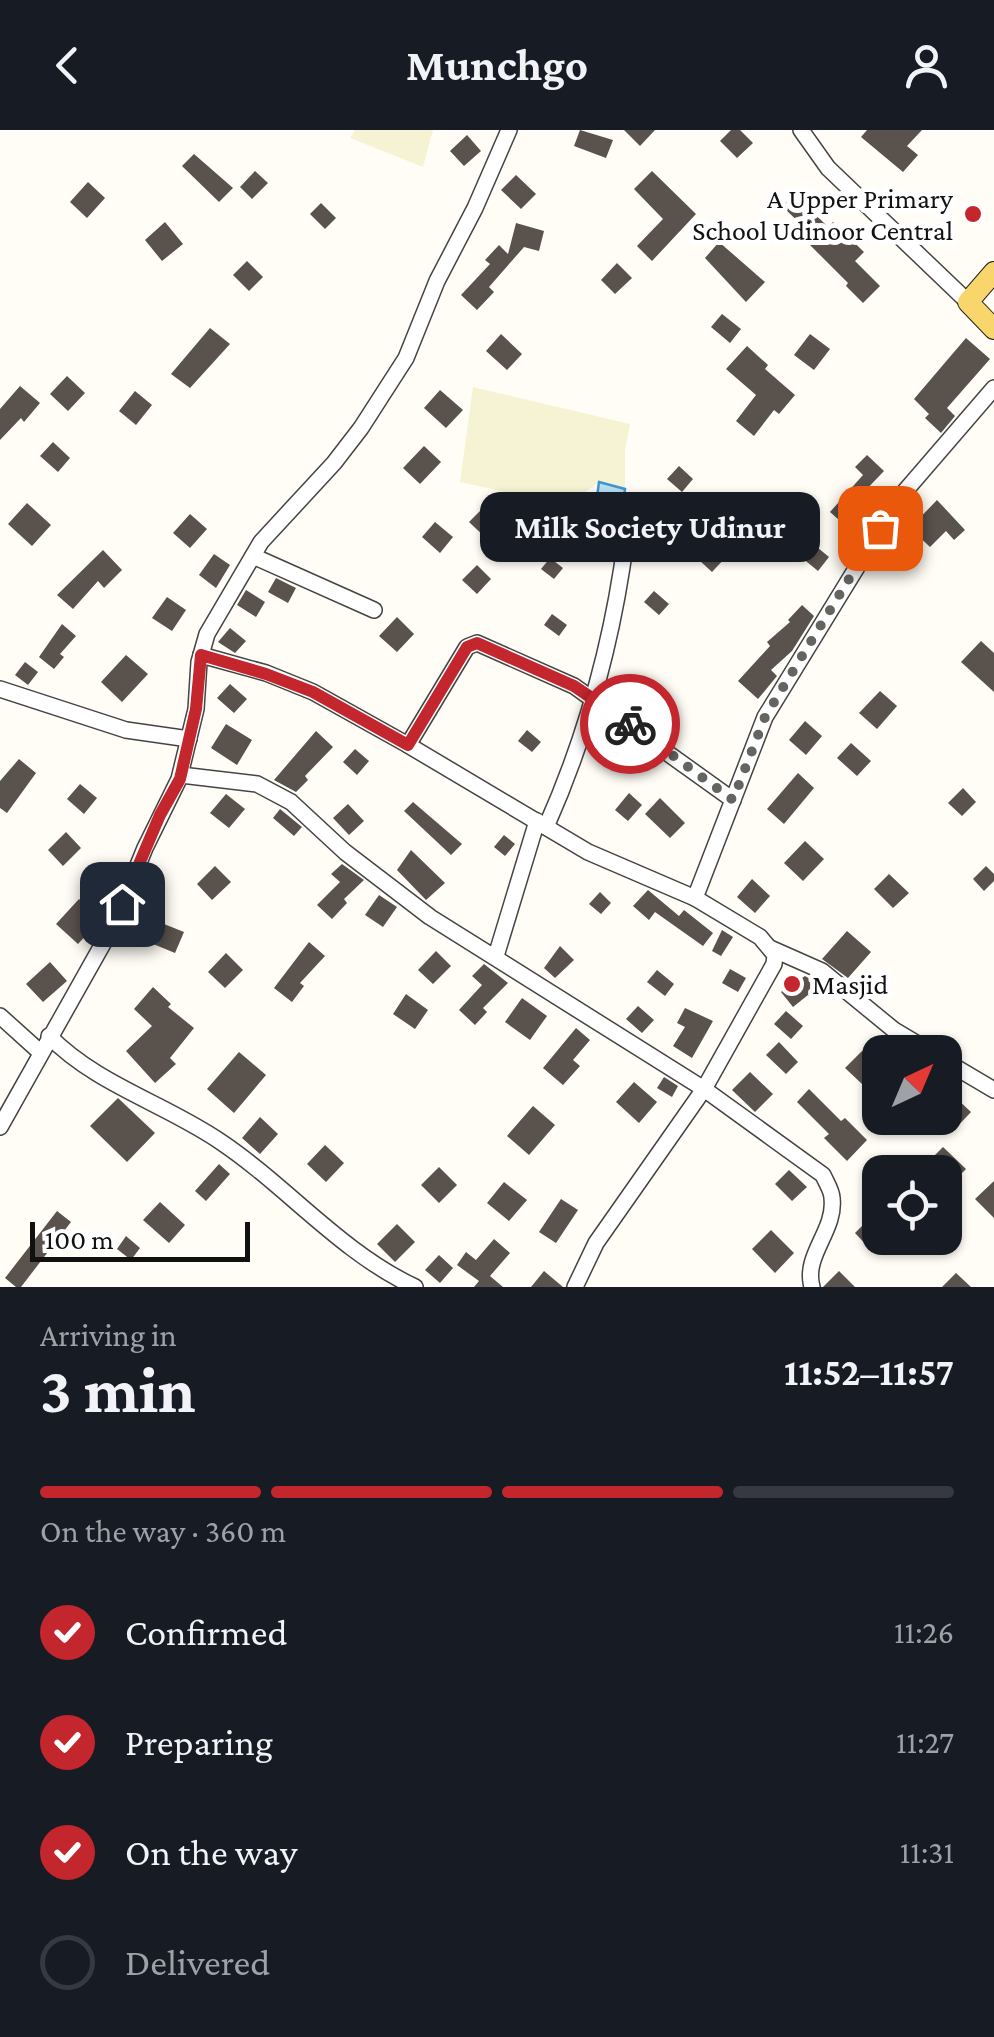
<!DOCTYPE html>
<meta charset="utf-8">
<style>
body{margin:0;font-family:"Crimson Pro",serif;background:#242831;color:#f1f3f6;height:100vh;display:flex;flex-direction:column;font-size:38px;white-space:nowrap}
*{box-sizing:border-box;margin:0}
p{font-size:32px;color:#9ea1a6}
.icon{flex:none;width:55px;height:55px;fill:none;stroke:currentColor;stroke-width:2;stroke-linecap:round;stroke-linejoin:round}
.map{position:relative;height:1157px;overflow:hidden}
.sheet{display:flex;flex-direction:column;background:#171b24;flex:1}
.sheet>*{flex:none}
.needle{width:65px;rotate:44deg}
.controls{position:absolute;left:862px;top:905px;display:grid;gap:20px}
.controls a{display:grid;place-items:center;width:100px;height:100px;border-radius:20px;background:#171b24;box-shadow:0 2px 8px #0004;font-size:50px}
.scale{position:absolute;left:30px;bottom:25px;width:220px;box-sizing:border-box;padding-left:10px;border:5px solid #111;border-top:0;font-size:28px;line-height:35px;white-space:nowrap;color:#111;-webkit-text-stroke:8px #fff;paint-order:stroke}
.pin{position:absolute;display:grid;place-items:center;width:85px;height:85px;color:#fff;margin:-42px;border-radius:20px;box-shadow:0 5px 15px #0006}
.courier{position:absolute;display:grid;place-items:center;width:100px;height:100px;margin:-50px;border:8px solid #c4262e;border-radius:50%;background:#fff;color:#222;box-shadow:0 2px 12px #0007}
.bubble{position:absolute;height:70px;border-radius:20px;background:#171b24;box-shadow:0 2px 8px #0004;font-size:32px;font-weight:700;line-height:70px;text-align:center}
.overview em{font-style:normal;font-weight:700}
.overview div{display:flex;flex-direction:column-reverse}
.overview{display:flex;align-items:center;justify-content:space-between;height:170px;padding:0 40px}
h1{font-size:65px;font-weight:700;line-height:75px}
.bar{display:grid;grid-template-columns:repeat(4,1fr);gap:15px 10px;align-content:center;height:120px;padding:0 40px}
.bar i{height:12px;border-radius:8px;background:#363941}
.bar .on{background:#c4262e}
.bar p{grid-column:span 4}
ol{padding:0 40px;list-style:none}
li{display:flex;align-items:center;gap:30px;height:110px}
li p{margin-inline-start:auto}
li .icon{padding:10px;border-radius:50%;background:#c4262e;color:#fff;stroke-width:4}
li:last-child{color:#9ea1a6}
li i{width:55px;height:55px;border:5px solid #363941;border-radius:50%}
header{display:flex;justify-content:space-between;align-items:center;height:130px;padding:0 40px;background:#171b24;font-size:45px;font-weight:700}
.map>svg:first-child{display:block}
</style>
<header><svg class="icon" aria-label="back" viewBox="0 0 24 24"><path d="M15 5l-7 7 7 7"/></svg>Munchgo<svg class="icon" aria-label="person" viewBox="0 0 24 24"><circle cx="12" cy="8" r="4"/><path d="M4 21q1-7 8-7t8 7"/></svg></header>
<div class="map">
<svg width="994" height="1157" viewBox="0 0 994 1157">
<rect width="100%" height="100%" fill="#fffdf5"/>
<!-- farmland -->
<g fill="#f6f3d4">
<path d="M355,0H433L423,37L350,8Z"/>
<path d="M473,257L630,294L625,320V359L599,352L585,362L583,379L460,352Z"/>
</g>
<!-- water -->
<path fill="#b9e0f7" stroke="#3f96cf" stroke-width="2.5" d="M599,352L625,359L623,375L596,374Z"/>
<!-- building -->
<g fill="#5a524d">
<path d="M580,0L613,10L606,28L574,16Z"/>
<path d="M624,0H655L640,16Z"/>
<path d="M731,0H740L753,13L737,28L720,11Z"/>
<path d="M867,0H922L907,16L918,25L903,42L861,7Z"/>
<path d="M467,5L481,21L464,36L450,21Z"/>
<path d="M194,24L233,58L219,72L182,36Z"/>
<path d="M255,41L268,53L252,69L240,57Z"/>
<path d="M652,41L696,84L652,131L637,116L663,89L634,59Z"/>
<path d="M516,45L536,64L521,79L501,60Z"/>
<path d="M88,52L105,68L87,88L70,72Z"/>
<path d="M795,64L828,97L833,92L864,122L855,131L880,156L863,173L846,156L848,153L810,115L816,109L782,76Z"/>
<path d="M321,73L336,88L325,99L310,84Z"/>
<path d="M165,92L183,114L162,131L145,110Z"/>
<path d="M516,93L544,101L539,121L524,117L489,157L494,162L477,180L461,165L490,134L485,130L499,115L508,124Z"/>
<path d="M719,112L765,152L746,172L705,128Z"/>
<path d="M247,131L263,147L249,161L233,145Z"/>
<path d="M617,133L632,148L615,164L601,150Z"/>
<path d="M722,184L741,199L730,213L711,197Z"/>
<path d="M210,198L230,214L190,258L171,244Z"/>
<path d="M501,204L522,224L507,240L486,221Z"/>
<path d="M810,204L830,219L814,240L794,225Z"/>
<path d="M966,208L990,229L947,278L955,286L941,303L925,288L929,284L914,269Z"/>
<path d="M747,216L768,235L765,239L795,265L779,284L774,280L754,306L736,291L756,265L726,239Z"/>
<path d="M67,246L85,263L68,281L50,264Z"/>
<path d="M20,256L40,273L24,292L21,288L0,310V279Z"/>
<path d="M440,260L463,280L446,298L424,278Z"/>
<path d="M135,261L152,275L136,295L119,281Z"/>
<path d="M53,312L70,328L58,342L40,326Z"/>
<path d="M424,316L441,332L420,354L403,338Z"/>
<path d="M867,325L884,341L859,367L874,380L854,403L830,382L863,345L855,337Z"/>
<path d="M679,336L693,349L682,362L667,349Z"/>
<path d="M937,370L965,400L954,410L946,401L930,417L910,398Z"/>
<path d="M489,372L504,387L485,407L469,392Z"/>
<path d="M27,373L51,395L32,416L8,394Z"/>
<path d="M190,384L207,399L190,418L173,403Z"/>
<path d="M651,384L669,403L654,418L635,399Z"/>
<path d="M435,392L453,407L440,423L422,407Z"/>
<path d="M523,395L537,407L541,403L553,414L539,427L515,405Z"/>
<path d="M581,395L593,404L583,417L571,409Z"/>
<path d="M812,413L829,427L818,441L801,427Z"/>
<path d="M712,416L725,428L712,442L699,430Z"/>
<path d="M103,420L122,440L104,458L98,451L73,479L57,465Z"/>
<path d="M214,424L230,435L216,458L199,445Z"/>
<path d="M550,428L563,438L554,449L541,439Z"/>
<path d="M477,435L491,449L477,464L462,450Z"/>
<path d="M276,448L296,458L288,473L268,462Z"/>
<path d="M246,460L265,472L256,487L237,475Z"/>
<path d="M654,461L669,474L659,485L644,472Z"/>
<path d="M167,467L186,480L172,501L152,488Z"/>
<path d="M802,475L814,486L792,521L771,540L777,546L758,569L738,551L770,516L767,512L790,492L788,490Z"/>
<path d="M552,484L567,495L559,506L544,495Z"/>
<path d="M397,487L414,504L397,522L379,506Z"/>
<path d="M62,494L76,506L60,524L64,527L54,539L39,527Z"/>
<path d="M230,498L246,511L235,523L218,512Z"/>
<path d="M981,511L994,523V562L961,532Z"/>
<path d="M126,525L148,544L122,572L101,552Z"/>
<path d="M25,532L38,542L28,555L15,545Z"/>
<path d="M230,554L247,569L234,583L217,568Z"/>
<path d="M880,561L897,576L877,599L859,583Z"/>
<path d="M805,591L822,606L806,625L789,610Z"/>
<path d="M226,594L252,610L237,635L211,618Z"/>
<path d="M527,600L541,612L532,622L518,611Z"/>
<path d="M316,601L333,617L305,646L308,650L296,662L274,650Z"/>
<path d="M851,613L871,631L857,646L837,628Z"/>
<path d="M355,619L369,631L357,645L343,632Z"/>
<path d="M19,629L36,643L7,683L0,678V651Z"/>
<path d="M798,643L814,658L784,694L767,679Z"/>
<path d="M80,654L97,668L84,684L67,669Z"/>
<path d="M963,658L976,672L962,686L948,673Z"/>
<path d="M629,663L642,675L628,691L615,680Z"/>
<path d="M226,664L245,679L229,698L210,683Z"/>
<path d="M660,668L685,693L670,708L645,684Z"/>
<path d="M413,672L462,714L451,725L404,681Z"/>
<path d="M348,674L364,691L349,705L333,688Z"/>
<path d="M280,679L302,697L294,706L273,688Z"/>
<path d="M66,702L81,718L63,736L48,720Z"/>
<path d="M504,705L515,714L505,726L494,717Z"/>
<path d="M805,711L824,729L803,751L784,733Z"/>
<path d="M411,720L445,753L426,770L397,740Z"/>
<path d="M342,734L364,750L344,769L347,773L332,789L317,775L340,752L331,744Z"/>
<path d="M215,736L231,752L212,770L197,754Z"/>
<path d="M986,736L994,744V751L984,761L973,749Z"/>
<path d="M889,744L909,763L893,778L874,759Z"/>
<path d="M752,749L770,766L755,783L737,767Z"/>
<path d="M648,760L679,786L684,780L713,803L703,816L655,782L649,790L633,776Z"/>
<path d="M600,762L611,773L601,784L589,774Z"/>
<path d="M379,765L397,777L383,797L365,785Z"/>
<path d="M79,769L101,789L78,814L56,794Z"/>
<path d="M149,788L184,802L175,823L141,809Z"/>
<path d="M722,800L733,807L721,826L712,821Z"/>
<path d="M847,801L871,822L848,848L822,829Z"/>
<path d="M309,812L325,826L300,853L304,856L292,872L274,858Z"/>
<path d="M560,816L574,830L555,848L544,838Z"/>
<path d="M436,821L451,836L433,854L418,840Z"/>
<path d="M226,823L243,840L225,858L208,842Z"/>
<path d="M50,832L67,851L43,872L26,854Z"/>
<path d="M484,834L508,853L483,878L487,882L475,895L459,880L482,855L472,846Z"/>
<path d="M730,839L746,848L738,862L722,853Z"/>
<path d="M657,840L674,854L665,866L647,852Z"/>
<path d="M805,846L822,856L810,868L808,865L793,877L781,862Z"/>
<path d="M153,857L171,874L168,877L194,898L170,928L176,934L155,953L126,921L152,896L134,879Z"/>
<path d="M406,864L428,880L415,899L393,884Z"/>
<path d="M522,868L547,886L530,910L505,892Z"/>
<path d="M638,876L654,890L642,903L626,889Z"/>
<path d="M685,878L713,891L692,928L673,916L685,897L677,893Z"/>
<path d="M786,881L803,896L791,909L774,894Z"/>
<path d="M576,898L590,910L573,930L580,936L563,955L543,938Z"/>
<path d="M779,912L798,932L786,944L766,925Z"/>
<path d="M862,921L879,937L862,954L845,938Z"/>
<path d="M239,922L266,945L234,983L207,959Z"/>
<path d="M750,942L773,964L755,982L732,960Z"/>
<path d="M664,947L678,956L672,967L657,958Z"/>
<path d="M634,952L657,972L639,993L616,972Z"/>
<path d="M809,959L841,991L845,988L867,1010L847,1031L824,1008L829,1004L797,972Z"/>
<path d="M118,968L155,1003L127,1032L90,996Z"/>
<path d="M956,968L971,982L954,1000L945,992V979Z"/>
<path d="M533,976L555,995L529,1025L507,1006Z"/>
<path d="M260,987L278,1004L260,1024L242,1008Z"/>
<path d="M325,1015L344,1033L326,1052L307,1034Z"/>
<path d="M943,1017L966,1039L945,1060V1042H935L926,1034Z"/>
<path d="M219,1034L230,1044L206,1071L195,1061Z"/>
<path d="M439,1037L457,1055L439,1073L421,1055Z"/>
<path d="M789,1040L807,1057L792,1071L775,1054Z"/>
<path d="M994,1051V1088L975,1069Z"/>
<path d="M504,1052L527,1070L509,1091L487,1073Z"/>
<path d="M945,1065L961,1081L945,1097Z"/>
<path d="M561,1069L578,1080L556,1113L539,1102Z"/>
<path d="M160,1072L185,1095L169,1113L143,1090Z"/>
<path d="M57,1081L71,1092L21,1157H16L5,1148Z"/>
<path d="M873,1085L880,1093V1111L871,1120L855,1103Z"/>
<path d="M397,1094L415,1112L395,1132L377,1114Z"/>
<path d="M771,1100L794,1123L775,1143L752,1119Z"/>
<path d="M126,1106L140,1118L131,1130L117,1119Z"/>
<path d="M494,1109L510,1123L490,1146L503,1157H474L479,1151L457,1135L466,1122L476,1130Z"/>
<path d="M439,1125L453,1138L440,1153L425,1140Z"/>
<path d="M544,1141L563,1157H531Z"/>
<path d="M839,1141L855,1157H823Z"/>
<path d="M956,1143L971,1157H942Z"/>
</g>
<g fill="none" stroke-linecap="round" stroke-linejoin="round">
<defs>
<g id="minor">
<path d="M801,0L828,38L968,172"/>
<path d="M253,426L374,480"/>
<path d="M201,525L266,543L313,562L408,615L467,517L477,513L574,556L733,670"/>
<path d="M0,559L126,600L189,609"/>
<path d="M408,615L588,722L695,768"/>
<path d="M181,645L257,654L291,672L345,722L430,787L704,959L823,1045C826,1052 832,1061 832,1068C836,1101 803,1125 812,1157"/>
<path d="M546,697C587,605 613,509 626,409"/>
<path d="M770,818L822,841L894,900L931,922"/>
<path d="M496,826L537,691"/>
<path d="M0,886L40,922"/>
<path d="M49,906C96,954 163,973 218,1010C286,1055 340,1122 415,1157"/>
<path d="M945,931L994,960"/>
<path d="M0,997L114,794L145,718L179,649L196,579L199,532L207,504L261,412L334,333L361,298L406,228L437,151L475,78L509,0"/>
<path d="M575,1157L596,1113L704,959L774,834L775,825L760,807L695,768L765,587L900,367L994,258"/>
</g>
<path id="major" d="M994,142L968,172L994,199"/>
</defs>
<!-- minor casing -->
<use href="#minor" stroke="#444" stroke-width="18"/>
<!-- major casing -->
<use href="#major" stroke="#222" stroke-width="22"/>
<!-- minor -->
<use href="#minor" stroke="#fff" stroke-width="15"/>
<!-- major -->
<use href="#major" stroke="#f9d66b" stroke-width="20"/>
</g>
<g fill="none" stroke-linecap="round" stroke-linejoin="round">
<!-- done -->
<path stroke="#646461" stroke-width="10" stroke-dasharray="0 18" d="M630,594L733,670L765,587L880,398"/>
<!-- route -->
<path stroke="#c4262e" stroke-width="12" d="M122,774L160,685L180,649L196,579L201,525L266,544L313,562L408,615L467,517L477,513L574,556L630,594"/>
</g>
<!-- markers -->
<g fill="#c4262e" stroke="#fff" stroke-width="4">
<circle cx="973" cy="84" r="10"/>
<circle cx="792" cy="854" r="10"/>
</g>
<g text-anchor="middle" stroke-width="10" stroke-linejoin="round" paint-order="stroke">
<!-- poi labels -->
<g font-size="28" fill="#111" stroke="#fff" text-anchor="end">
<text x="953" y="78">A Upper Primary<tspan x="953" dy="32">School Udinoor Central</tspan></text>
<text x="812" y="864" text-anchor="start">Masjid</text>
</g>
</g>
</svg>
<div class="controls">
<a><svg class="needle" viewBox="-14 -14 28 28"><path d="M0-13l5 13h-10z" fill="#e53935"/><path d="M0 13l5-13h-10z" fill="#9ea1a6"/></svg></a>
<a><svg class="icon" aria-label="locate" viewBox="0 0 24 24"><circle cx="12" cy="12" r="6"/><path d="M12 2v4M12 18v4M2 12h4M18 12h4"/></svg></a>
</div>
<div class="scale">100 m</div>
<div class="pin" style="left:880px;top:398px;background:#ea580c"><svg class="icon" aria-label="bag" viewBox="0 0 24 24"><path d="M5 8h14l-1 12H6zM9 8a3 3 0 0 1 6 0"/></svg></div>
<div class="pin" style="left:122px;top:774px;background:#1f2937"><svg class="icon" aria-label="home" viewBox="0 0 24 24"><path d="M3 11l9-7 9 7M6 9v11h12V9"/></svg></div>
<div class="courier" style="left:630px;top:594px"><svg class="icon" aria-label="bike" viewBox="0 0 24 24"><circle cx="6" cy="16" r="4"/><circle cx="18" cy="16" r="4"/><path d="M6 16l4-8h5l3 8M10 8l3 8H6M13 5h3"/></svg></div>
<div class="bubble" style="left:480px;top:362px;width:340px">Milk Society Udinur</div>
</div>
<section class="sheet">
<div class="overview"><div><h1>3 min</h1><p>Arriving in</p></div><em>11:52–11:57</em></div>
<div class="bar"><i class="on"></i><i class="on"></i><i class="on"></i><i></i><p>On the way · 360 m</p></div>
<ol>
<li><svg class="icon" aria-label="check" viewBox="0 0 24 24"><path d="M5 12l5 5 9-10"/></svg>Confirmed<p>11:26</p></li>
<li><svg class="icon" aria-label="check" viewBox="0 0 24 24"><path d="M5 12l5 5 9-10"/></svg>Preparing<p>11:27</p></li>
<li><svg class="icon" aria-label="check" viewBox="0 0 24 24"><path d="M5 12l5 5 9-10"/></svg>On the way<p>11:31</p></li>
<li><i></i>Delivered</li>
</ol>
</section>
